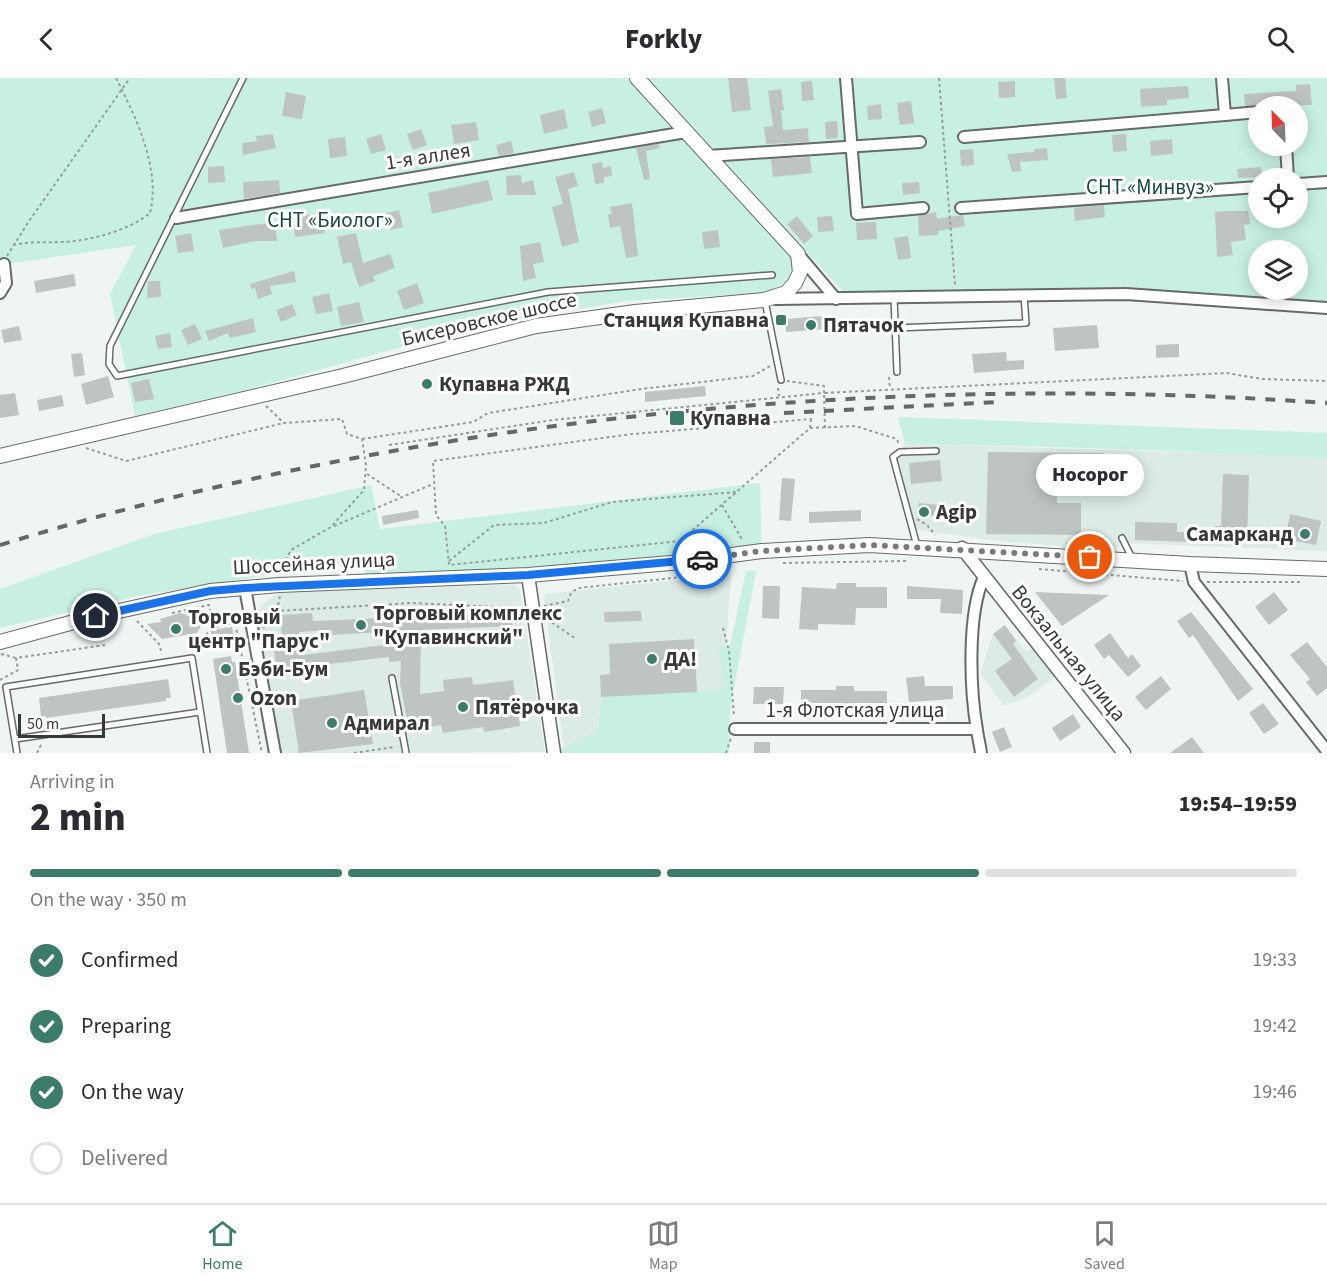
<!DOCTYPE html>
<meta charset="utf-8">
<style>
body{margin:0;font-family:"Source Sans 3",sans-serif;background:#f2f2f3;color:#2b2b33;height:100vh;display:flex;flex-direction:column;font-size:22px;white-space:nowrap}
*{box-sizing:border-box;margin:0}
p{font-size:20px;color:#7c7c81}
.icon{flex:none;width:33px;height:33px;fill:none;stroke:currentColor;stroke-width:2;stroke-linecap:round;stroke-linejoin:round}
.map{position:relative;height:675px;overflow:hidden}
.panel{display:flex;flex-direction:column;background:#fff;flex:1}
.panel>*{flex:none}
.needle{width:39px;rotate:337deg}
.tools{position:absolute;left:1248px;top:18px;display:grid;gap:12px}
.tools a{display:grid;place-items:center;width:60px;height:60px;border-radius:50%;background:#fff;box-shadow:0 3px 15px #0003;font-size:30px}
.scale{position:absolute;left:18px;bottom:15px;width:87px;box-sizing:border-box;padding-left:6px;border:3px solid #373938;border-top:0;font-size:16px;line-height:21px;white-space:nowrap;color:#373938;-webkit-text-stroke:4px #fff;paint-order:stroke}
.pin{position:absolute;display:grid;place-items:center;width:51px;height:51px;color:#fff;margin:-26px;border:3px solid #fff;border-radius:50%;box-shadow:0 2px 6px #0007}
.courier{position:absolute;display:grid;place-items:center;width:60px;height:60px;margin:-30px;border:4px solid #1a73e8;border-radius:50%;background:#fff;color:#222;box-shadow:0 2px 8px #0007}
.bubble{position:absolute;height:42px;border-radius:21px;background:#fff;box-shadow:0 3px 15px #0003;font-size:20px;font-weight:800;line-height:42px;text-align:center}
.headline em{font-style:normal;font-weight:800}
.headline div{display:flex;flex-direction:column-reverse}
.headline{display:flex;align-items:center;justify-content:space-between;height:102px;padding:0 30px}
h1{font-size:39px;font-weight:800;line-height:45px}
.bar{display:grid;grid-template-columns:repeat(4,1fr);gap:9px 6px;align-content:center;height:72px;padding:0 30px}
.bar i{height:8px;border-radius:4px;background:#e1e1e2}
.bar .on{background:#3c7c6a}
.bar p{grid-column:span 4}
ol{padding:0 30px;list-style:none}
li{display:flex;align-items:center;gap:18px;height:66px}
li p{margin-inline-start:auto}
li .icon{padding:6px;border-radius:50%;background:#3c7c6a;color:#fff;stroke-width:4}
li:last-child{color:#7c7c81}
li i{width:33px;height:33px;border:3px solid #e1e1e2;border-radius:50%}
header{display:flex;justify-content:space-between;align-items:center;height:78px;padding:0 30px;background:#fff;font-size:27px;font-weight:800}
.tab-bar{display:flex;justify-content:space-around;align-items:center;height:84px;border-top:2px solid #e1e1e2;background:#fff;font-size:16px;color:#7c7c81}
.tab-bar a{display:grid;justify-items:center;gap:3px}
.tab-bar .on{color:#3c7c6a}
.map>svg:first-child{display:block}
</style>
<header><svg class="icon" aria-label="back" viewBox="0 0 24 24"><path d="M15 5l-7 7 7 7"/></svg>Forkly<svg class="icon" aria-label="search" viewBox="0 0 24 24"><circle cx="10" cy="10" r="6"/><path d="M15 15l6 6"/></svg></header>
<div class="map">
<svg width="1327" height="675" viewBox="0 0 1327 675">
<rect width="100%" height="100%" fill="#eef5f2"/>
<!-- built -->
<g fill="#dcebe5">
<path d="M905,366L1327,378V473L1120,465L1116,473L989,462L914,451L893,379Z"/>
<path d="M731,496L723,612L601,619L598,653L564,670L544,523L546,516Z"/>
<path d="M514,507L520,512L545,674L279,675L257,541L260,529L272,518L286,514Z"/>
<path d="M1005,547L1026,574L1032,570L1055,599L1027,619L1004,628L982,598L981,592L993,556Z"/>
</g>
<!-- green -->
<g fill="#c7f0e3" fill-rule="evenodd">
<path d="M0,0H627L791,179C796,202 781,209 763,215L627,223L536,238L453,255L253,310L135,338L110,216L136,167L0,187Z"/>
<path d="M648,0H1327V230L1126,216L850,221ZM1258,28H1298V68H1258ZM1258,100H1298V140H1258ZM1258,172H1298V212H1258Z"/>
<path d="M898,339L1327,355V380L1099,370L905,366Z"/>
<path d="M760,405L762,473L369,502L360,484L355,480L345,481L339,486L137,518L0,550V511L154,456L371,407L380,451Z"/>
<path d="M746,493H756L730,631L729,675H554L598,653L601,619L723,612L719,569L730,567Z"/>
</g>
<!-- building -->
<g fill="#bec4c2" fill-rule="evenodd">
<path d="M728,0H747L751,32L732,34Z"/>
<path d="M1054,0H1065L1067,20L1056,21Z"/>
<path d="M812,3L814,22L802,23L801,4Z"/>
<path d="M1015,3V19L999,20L998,4Z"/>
<path d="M1310,6L1312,27L1245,28L1244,16L1296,13V7Z"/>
<path d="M1188,8L1189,20L1167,22V27L1141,29L1140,11Z"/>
<path d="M781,11L784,32H781L783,52L808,50L809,64L766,66L764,49L773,48L768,13Z"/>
<path d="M286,14L306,18L302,41L282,38Z"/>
<path d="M911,23L914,45L900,47L897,25Z"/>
<path d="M881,26L882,41L868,42L867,28Z"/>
<path d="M602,30L606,45L592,49L588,34Z"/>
<path d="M564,31L568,50L544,56L540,37Z"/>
<path d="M837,43L838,60L826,61L825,44Z"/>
<path d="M476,44L479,62L454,66L451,47Z"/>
<path d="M421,51L427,67L413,72L407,56Z"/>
<path d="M273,56L276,70L243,77L242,65L257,63L256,58Z"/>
<path d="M381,56L386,72L371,76L366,61Z"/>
<path d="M1126,56L1127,73L1113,74L1112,57Z"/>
<path d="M345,59L347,78L330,80L328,61Z"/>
<path d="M1172,61L1173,76L1151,78L1150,63Z"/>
<path d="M511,63L514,75L499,78L496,67Z"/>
<path d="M659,66L660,70L646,73L650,101L644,102L636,70Z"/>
<path d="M1047,70L1048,82L1020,84L1021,93L1012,94L1007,76L1034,74V71Z"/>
<path d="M973,71L974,87L961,88L960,72Z"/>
<path d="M810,79L812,95L773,99L771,81Z"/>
<path d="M602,84L603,90L611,88L612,98L604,99V105L595,106L592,86Z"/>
<path d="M224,88L225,104L208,105V89Z"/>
<path d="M1261,89L1262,99L1238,100L1237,91Z"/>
<path d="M574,94L578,108L568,111L579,164L562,169L552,129L563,126L555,99Z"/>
<path d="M521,97L522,105L533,102L536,117H507L506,98Z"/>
<path d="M279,102L280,115L244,121L243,104Z"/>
<path d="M488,102L493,122L432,136L428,115Z"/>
<path d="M919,104L920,115L903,117L902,105Z"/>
<path d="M632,125L638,178L626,180L620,148L610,150L608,136H612L610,129Z"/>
<path d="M1104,127L1105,139L1075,143L1074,130Z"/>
<path d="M399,132L403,149L390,152L386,135Z"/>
<path d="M1227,133H1248L1250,146L1244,147L1246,162L1231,164L1233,177L1217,179L1215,134Z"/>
<path d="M936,134L937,141L963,137L965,148L938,153V157L919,158L918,138Z"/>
<path d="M323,135L325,155L295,159L293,139Z"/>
<path d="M797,138L813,158L804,166L787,146Z"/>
<path d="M832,138L834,153L818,154L817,139Z"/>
<path d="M275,144L277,163H255L223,170L219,152Z"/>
<path d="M876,144L877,161L857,162L856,145Z"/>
<path d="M718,152L720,169L704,171L702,154Z"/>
<path d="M191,155L194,173L178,175L175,158Z"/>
<path d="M356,155L363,185L390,176L395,190L373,198L375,203L359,209L351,184L343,186L337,159Z"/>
<path d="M908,158L911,180L898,182L894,160Z"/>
<path d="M540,164L544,184L533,186L536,200L523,203L520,168Z"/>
<path d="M294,193L296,204L270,208L272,216L258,221L255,210L251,211L250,206Z"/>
<path d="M74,196L76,208L36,215L34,203Z"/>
<path d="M148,203H160L161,219L147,220Z"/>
<path d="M417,205L424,225L404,232L397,213Z"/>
<path d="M329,215L333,233L316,236L312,219Z"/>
<path d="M359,224L364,244L341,248L337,229Z"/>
<path d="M292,226L297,237L281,244L276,232Z"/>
<path d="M823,238L824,251L786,254L785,241Z"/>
<path d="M253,240L256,254L230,260L228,255L209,263L205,253Z"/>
<path d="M195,246L202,261L188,267L181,252Z"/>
<path d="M1097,247L1099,270L1055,273L1053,250Z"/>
<path d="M19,248L22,262L4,265L1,252Z"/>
<path d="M170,255L172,269L158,271L155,258Z"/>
<path d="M1179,266V279L1156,280V267Z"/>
<path d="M1006,274L1007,283L1024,282V291L974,295L972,276Z"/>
<path d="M82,275L85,297L74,299L71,276Z"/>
<path d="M108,298L114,319L86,327L81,306Z"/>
<path d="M149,301L154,321L135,324L131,305Z"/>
<path d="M705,308L706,318L645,324V314Z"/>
<path d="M15,315L19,337L0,340V317Z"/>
<path d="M62,317L64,328L39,333L37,322Z"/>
<path d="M988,374L1104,375V394H1058L1057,425H1081V457L986,456Z"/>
<path d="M940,382L942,403L911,406L909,385Z"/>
<path d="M1223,396L1249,397L1247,462L1214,461L1215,448H1221Z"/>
<path d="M782,400L795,401L791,443L779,442Z"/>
<path d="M919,425L939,427L938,438L917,436Z"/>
<path d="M418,432L419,440L383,447L382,438Z"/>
<path d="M861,432V443L809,445V434Z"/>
<path d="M1290,436L1321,443L1316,467L1285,461Z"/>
<path d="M1135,444L1177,445V454H1189V464L1135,462Z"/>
<path d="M837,505H856V509H887V530H856L855,547L818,546V552L799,551L802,509L836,511Z"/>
<path d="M763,508H780L779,541L762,540Z"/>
<path d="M907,508L963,512L962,536L940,535L941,521H907Z"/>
<path d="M1035,514L1109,517L1062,548Z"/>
<path d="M1274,514L1288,532L1269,547L1255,529Z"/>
<path d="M641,533L642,543L605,544L604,534Z"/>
<path d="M1191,534L1253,611L1238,623L1193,557L1189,560L1177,543Z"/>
<path d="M180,535L193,538L208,536L197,555L162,561L147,546L161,544L160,541Z"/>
<path d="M312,535L313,543L512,535V548L421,552L420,616L444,613L443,602L472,599L473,607L513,602L520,648L484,654L483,649L443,655L441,647L409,652L400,605L401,583L389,584V579L304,589L305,593L278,597L274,573L283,572L280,537ZM330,552V557L384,554L385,567L303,577L299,554Z"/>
<path d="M1005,547L1016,563L1013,566L1038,601L1014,619L995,593L1012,581L993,556Z"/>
<path d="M232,549L234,558L212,561L211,552Z"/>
<path d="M1110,555L1128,580L1132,576L1141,588L1128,599L1109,577L1104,581L1094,567Z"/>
<path d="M694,561L697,614L601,619L600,597L610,596L609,566Z"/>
<path d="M1307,564L1327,589V610L1317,618L1306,604L1310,601L1290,577Z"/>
<path d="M231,578L232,584H235L249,675H227L213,581Z"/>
<path d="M924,598L925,608H953V621L909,624L906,600Z"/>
<path d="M1161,598L1171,611L1146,632L1135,619Z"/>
<path d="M168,601L171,620H166V623L46,640V638H41L39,620Z"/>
<path d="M836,608H854V613H887V625H854V629H836V625H801V612H836Z"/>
<path d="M754,609H784L783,626H753Z"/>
<path d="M364,612L373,666L299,675L291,623Z"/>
<path d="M1263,625L1279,646L1264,656L1249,635Z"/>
<path d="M1073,636L1081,649L1060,663L1052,650Z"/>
<path d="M1004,649L1012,669L1000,674L992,654Z"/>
<path d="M1192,659L1204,675H1170Z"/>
<rect x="754" y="664" width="16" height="11"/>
</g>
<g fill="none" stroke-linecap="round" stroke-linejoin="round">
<defs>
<g id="service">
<path d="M243,0L110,268L109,286L117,298L548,214L772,197"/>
<path d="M894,220L897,294"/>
<path d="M765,223L781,302"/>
<path d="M895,250L1026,245L1024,217"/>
<path d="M1122,460L1132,480"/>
<path d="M917,468L893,379L900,374L936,373"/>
<path d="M392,600L406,675"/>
<path d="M15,661L200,634"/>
<path d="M17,675L6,609L192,580L207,675"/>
</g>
<g id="minor">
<path d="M846,0L857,136L923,130"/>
<path d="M1222,0L1225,37L1258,34"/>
<path d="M964,59L1225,37"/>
<path d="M1286,68L1288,100"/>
<path d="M708,78L920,64"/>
<path d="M1298,106L1327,104"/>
<path d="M961,130L1258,109"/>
<path d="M176,140L686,54"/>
<path d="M798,176L836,221"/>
<path d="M0,215L6,205L4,186"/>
<path d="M776,221L1126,216L1327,230"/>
<path d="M1190,486L1194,504L1327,673"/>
<path d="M245,510L275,675"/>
<path d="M735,651H976"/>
<path d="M981,675C980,667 978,660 977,652C970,612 967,536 984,499"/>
</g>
<g id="tertiary">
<path d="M962,470L1124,675"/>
<path d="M528,497L554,675"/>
</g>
<g id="secondary">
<path d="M0,378L343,298L536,248L635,234L764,222L786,215L795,205L800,194L798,176L637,0"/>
<path d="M0,564L96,538L210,513L279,507L528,497L671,485L762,473L869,467L1190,486L1327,491"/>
</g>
</defs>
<!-- service casing -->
<use href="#service" stroke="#666b69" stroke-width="8"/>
<!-- minor casing -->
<use href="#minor" stroke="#666b69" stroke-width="14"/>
<!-- tertiary casing -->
<use href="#tertiary" stroke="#666b69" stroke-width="15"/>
<!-- secondary casing -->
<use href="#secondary" stroke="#666b69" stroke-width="16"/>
<!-- path -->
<g stroke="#979c9a" stroke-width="2" stroke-dasharray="3 3" stroke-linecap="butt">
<path d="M939,0L955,207"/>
<path d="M13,167C31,163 45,165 63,164C90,163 130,152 150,135C161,91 136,39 116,0"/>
<path d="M7,178L29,143L130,0"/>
<path d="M889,299L890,311"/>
<path d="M778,310L779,318"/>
<path d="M266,328L284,345L342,341L347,356L362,361L366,387L364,412L331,449L291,472L278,495"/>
<path d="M811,341L810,350L680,463L449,487L445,448L436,437L433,383L632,356Z"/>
<path d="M810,350L855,348L897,361L899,367"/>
<path d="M825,350L824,315L1227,295L1262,301L1327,303"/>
<path d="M362,361L473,344L488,335L641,311L753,298L770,288"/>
<path d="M389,367L553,342L824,315V308L787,303"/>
<path d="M86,370L126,383L284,345"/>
<path d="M367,396L402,419"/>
<path d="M722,427L743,463"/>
<path d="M917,441L927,447L935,457"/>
<path d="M334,448L433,406"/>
<path d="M449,483L494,447L544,445L612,424L736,414"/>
<path d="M783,485L906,483"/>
<path d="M1039,491L1183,503"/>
<path d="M1207,504H1303"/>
<path d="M544,528L568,523L571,515L578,510L720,495L727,490"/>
<path d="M277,533L280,518"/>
<path d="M172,535L209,527L214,549"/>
<path d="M547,541L576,561"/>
<path d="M261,542L272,540L277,533L411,525L521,530"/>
<path d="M137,543L159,566L162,576"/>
<path d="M240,544L235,545L262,675"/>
<path d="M263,550L271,541"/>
<path d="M723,550L729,573L734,639"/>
<path d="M196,572C205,553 213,549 234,545"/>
<path d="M1,576L16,580"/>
<path d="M0,602L18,592L16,580L105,567"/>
<path d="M37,675L42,665"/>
<path d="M354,675L394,669"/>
<path d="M726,675L731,660"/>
</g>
<!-- service -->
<use href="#service" stroke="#fff" stroke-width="5"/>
<!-- minor -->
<use href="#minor" stroke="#fff" stroke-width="10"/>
<!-- tertiary -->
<use href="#tertiary" stroke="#fff" stroke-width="12"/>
<!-- secondary -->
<use href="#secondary" stroke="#fff" stroke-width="14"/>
<!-- rail -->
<g stroke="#656867" stroke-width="4" stroke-dasharray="10 10" stroke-linecap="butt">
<path d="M784,335L997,324"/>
<path d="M0,467C422,338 887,294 1327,325"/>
</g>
</g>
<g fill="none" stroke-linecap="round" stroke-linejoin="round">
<!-- done -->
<path stroke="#777b79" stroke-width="6" stroke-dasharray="0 10.8" d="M702,481L762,473L869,467L1090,479"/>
<!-- route -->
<path stroke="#1a73e8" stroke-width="8" d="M96,538L210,513L245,510L528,497L702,481"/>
</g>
<!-- markers -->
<g fill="#3c7c6a" stroke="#fff" stroke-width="2">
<rect x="775" y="236" width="12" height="12" rx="3"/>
<circle cx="811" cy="247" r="6"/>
<circle cx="427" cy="306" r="6"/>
<rect x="669" y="332" width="16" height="16" rx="3"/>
<circle cx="924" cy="434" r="6"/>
<circle cx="1305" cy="456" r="6"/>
<circle cx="361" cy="547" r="6"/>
<circle cx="176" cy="551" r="6"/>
<circle cx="652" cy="581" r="6"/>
<circle cx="226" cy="591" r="6"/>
<circle cx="238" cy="620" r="6"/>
<circle cx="463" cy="629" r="6"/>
<circle cx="332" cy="645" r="6"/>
</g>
<g text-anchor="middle" stroke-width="6" stroke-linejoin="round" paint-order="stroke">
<!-- street labels -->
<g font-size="21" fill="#373938" stroke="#fff">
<text transform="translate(428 78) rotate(-9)" y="7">1-я аллея</text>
<text transform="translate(489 241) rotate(-13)" y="7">Бисеровское шоссе</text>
<text transform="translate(314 485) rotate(-3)" y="7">Шоссейная улица</text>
<text transform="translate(1069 575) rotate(51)" y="7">Вокзальная улица</text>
<text x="855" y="639">1-я Флотская улица</text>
</g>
<!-- park labels -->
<g font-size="21" fill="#15483b" stroke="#fff">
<text x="1150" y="116">СНТ «Минвуз»</text>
<text x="330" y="149">СНТ «Биолог»</text>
</g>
<!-- poi labels -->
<g font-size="21" font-weight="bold" fill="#373938" stroke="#fff" text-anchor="start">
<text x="769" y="249" text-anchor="end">Станция Купавна</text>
<text x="823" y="254">Пятачок</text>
<text x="439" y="313">Купавна РЖД</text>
<text x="690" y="347">Купавна</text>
<text x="936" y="441">Agip</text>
<text x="1293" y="463" text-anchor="end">Самарканд</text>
<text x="373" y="542">Торговый комплекс<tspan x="373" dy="24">"Купавинский"</tspan></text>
<text x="188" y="546">Торговый<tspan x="188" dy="24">центр "Парус"</tspan></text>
<text x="664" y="588">ДА!</text>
<text x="238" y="598">Бэби-Бум</text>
<text x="250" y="627">Ozon</text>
<text x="475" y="636">Пятёрочка</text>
<text x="344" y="652">Адмирал</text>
</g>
</g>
</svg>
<div class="tools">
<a><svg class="needle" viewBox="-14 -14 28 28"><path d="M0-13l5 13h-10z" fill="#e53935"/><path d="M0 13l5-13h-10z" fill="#7c7c81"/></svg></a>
<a><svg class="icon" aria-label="locate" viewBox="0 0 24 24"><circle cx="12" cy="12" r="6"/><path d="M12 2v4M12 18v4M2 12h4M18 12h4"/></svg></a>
<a><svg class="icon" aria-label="layers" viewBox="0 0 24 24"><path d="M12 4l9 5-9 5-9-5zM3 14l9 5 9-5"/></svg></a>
</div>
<div class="scale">50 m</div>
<div class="pin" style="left:1090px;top:479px;background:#ea580c"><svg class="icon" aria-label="bag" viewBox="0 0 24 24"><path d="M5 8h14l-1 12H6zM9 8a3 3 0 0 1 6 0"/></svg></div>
<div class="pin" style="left:96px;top:538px;background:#1f2937"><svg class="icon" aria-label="home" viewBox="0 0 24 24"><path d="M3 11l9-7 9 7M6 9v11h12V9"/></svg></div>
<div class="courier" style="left:702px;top:481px"><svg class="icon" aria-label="car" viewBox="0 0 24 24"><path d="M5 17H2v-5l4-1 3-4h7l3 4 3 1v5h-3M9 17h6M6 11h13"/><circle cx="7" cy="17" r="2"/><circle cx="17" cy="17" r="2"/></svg></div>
<div class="bubble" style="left:1036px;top:376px;width:108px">Носорог</div>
</div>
<section class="panel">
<div class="headline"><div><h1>2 min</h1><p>Arriving in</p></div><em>19:54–19:59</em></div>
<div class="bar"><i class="on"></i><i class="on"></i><i class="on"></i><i></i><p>On the way · 350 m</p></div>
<ol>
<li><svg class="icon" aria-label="check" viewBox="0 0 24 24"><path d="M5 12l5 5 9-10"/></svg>Confirmed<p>19:33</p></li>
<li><svg class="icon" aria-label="check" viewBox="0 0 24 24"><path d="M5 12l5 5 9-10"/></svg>Preparing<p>19:42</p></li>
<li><svg class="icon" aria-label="check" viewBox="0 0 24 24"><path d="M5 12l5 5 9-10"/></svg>On the way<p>19:46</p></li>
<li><i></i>Delivered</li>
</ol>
</section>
<nav class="tab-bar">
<a class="on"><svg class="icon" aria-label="home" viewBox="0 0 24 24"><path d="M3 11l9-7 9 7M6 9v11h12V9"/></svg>Home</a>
<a><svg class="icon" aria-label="map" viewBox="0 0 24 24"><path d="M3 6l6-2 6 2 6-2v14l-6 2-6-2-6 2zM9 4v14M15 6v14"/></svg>Map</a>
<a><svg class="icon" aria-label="saved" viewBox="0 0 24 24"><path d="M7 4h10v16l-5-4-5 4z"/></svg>Saved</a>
</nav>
